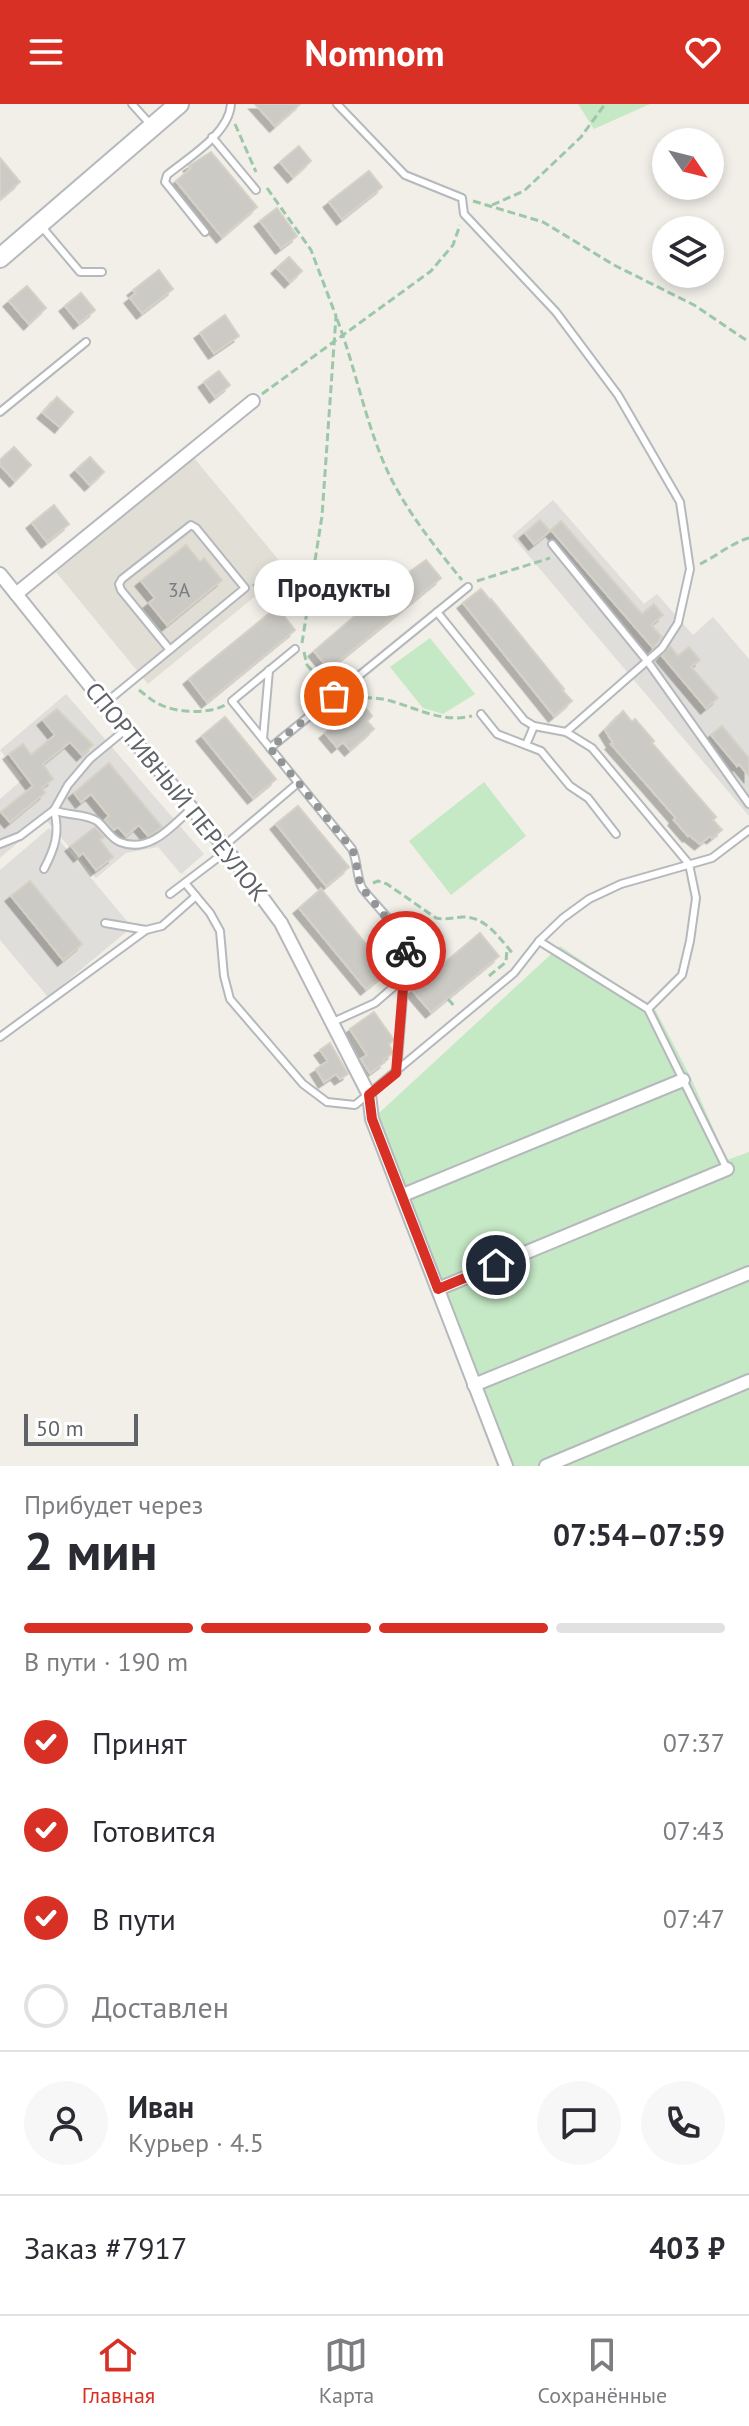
<!DOCTYPE html>
<html lang="ru">
<meta charset="utf-8">
<style>
body{margin:0;font-family:"PT Sans",sans-serif;background:#f7f7f7;color:#2b2b33;height:100vh;display:flex;flex-direction:column;font-size:30px;white-space:nowrap}
*{box-sizing:border-box;margin:0}
p{font-size:26px;color:#7c7c81}
.icon{flex:none;width:44px;height:44px;fill:none;stroke:currentColor;stroke-width:2;stroke-linecap:round;stroke-linejoin:round}
.map{position:relative;height:1362px;overflow:hidden}
.drawer{display:flex;flex-direction:column;background:#fff;flex:1}
.drawer>*{flex:none}
.needle{width:52px;rotate:125deg}
.buttons{position:absolute;left:652px;top:24px;display:grid;gap:16px}
.buttons a{display:grid;place-items:center;width:72px;height:72px;border-radius:50%;background:#fff;box-shadow:0 4px 12px #0003;font-size:40px}
.scale{position:absolute;left:24px;bottom:20px;width:114px;box-sizing:border-box;padding-left:8px;border:4px solid #5f6368;border-top:0;font-size:22px;line-height:28px;white-space:nowrap;color:#5f6368;-webkit-text-stroke:6px #fff;paint-order:stroke}
.pin{position:absolute;display:grid;place-items:center;width:68px;height:68px;color:#fff;margin:-34px;border:4px solid #fff;border-radius:50%;box-shadow:0 2px 8px #0007}
.courier{position:absolute;display:grid;place-items:center;width:80px;height:80px;margin:-40px;border:6px solid #d93025;border-radius:50%;background:#fff;color:#222;box-shadow:0 2px 10px #0007}
.bubble{position:absolute;height:56px;border-radius:28px;background:#fff;box-shadow:0 4px 12px #0003;font-size:26px;font-weight:800;line-height:56px;text-align:center}
.headline em{font-style:normal;font-weight:800}
.headline div{display:flex;flex-direction:column-reverse}
.headline{display:flex;align-items:center;justify-content:space-between;height:136px;padding:0 24px}
h1{font-size:52px;font-weight:800;line-height:60px}
.bar{display:grid;grid-template-columns:repeat(4,1fr);gap:12px 8px;align-content:center;height:96px;padding:0 24px}
.bar i{height:10px;border-radius:6px;background:#e1e1e2}
.bar .active{background:#d93025}
.bar p{grid-column:span 4}
.line{display:flex;align-items:center;gap:20px;padding:0 24px;border-top:2px solid #e1e1e2}
.line div{flex:1}
.round{display:grid;place-items:center;flex:none;width:84px;height:84px;border-radius:42px;background:#f7f7f7}
ol{padding:0 24px;list-style:none}
li{display:flex;align-items:center;gap:24px;height:88px}
li p{margin-inline-start:auto}
li .icon{padding:8px;border-radius:50%;background:#d93025;color:#fff;stroke-width:4}
li:last-child{color:#7c7c81}
li i{width:44px;height:44px;border:4px solid #e1e1e2;border-radius:50%}
header{display:flex;justify-content:space-between;align-items:center;height:104px;padding:0 24px;background:#d93025;color:#fff;font-size:36px;font-weight:800}
.tab-bar{display:flex;justify-content:space-around;align-items:center;height:112px;border-top:2px solid #e1e1e2;background:#fff;font-size:22px;color:#7c7c81}
.tab-bar a{display:grid;justify-items:center;gap:4px}
.tab-bar .active{color:#d93025}
.map>svg:first-child{display:block}
</style>
<header><svg class="icon" aria-label="menu" viewBox="0 0 24 24"><path d="M4 6h16M4 12h16M4 18h16"/></svg>Nomnom<svg class="icon" aria-label="heart" viewBox="0 0 24 24"><path d="M12 20l-8-8c-3-5 5-10 8-4 3-6 11-1 8 4z"/></svg></header>
<div class="map">
<svg width="749" height="1362" viewBox="0 0 749 1362">
<defs>
<filter id="shadow"><feDropShadow dx="-5.5" dy="5.5" stdDeviation="0" flood-color="#0004"/></filter>
</defs>
<rect width="100%" height="100%" fill="#f1efe8"/>
<!-- industrial -->
<g fill="#e0deda">
<path d="M553,396L644,500L657,490L693,531L713,513L749,555V712L512,432Z"/>
<path d="M66,590L204,750L181,770L158,743L126,749L96,774L45,715L0,754V695L23,675L0,646Z"/>
<path d="M49,724L132,823L48,893L0,836V766Z"/>
</g>
<!-- education -->
<path fill="#e1ded6" d="M194,354L287,466L148,580L56,468Z"/>
<!-- green -->
<g fill="#c5e8c5">
<path d="M578,0H650L594,25Z"/>
<path d="M430,534L475,590L443,610L423,604L390,563Z"/>
<path d="M484,678L526,732L451,791L409,737Z"/>
<path d="M560,842L656,907L691,974L727,1056L749,1048V1362H497L397,1092L366,1021Z"/>
</g>
<!-- building -->
<g fill="#cccac5" stroke="#d6d1c6" stroke-width="2" filter="url(#shadow)">
<path d="M255,0H300L275,22Z"/>
<path d="M299,42L311,57L293,73L280,58Z"/>
<path d="M211,48L257,103L222,133L176,77L191,64L189,62Z"/>
<path d="M0,54L20,78L0,95Z"/>
<path d="M369,67L382,83L342,115L329,98Z"/>
<path d="M277,104L297,132L281,144L260,117Z"/>
<path d="M289,153L302,167L290,178L277,164Z"/>
<path d="M159,166L173,185L142,209L130,194L136,189L133,186Z"/>
<path d="M27,182L46,204L29,220L9,197Z"/>
<path d="M81,189L95,206L79,219L65,202Z"/>
<path d="M225,211L239,232L214,249L200,229Z"/>
<path d="M219,267L230,281L215,293L204,278Z"/>
<path d="M57,293L73,308L60,323L43,309Z"/>
<path d="M14,343L31,361L15,377L0,361V356Z"/>
<path d="M90,353L104,368L90,381L76,366Z"/>
<path d="M54,401L69,420L47,438L32,419Z"/>
<path d="M540,416L550,427L534,440L525,429Z"/>
<path d="M561,417L642,510L654,500L663,511L651,521L662,533L653,544L551,426Z"/>
<path d="M186,441L200,458L204,454L222,476L167,521L149,499L155,494L141,477Z"/>
<path d="M426,456L441,474L329,565L314,547L391,481Z"/>
<path d="M481,485L490,496L491,495L564,585L562,586L572,597L554,612L463,499Z"/>
<path d="M277,503L295,526L207,598L189,575Z"/>
<path d="M670,542L678,552L689,543L700,556L691,563L718,594L706,604L662,552Z"/>
<path d="M361,599L372,612L367,617L374,625L350,646L343,638L337,643L325,629Z"/>
<path d="M57,605L93,641L82,651L70,638L43,660L53,675L42,684L45,689L40,693L10,718L1,708L33,682L9,650L23,640L31,651L55,631L43,616Z"/>
<path d="M623,607L632,618L635,615L654,637L652,639L716,713L713,716L722,726L712,734L710,732L700,740L689,731L688,732L674,716L676,714L611,640L613,639L605,626Z"/>
<path d="M225,613L276,675L253,694L202,632Z"/>
<path d="M722,622L749,654V672L739,660L737,662L711,631Z"/>
<path d="M109,659L162,723L156,727L148,732L139,721L126,732L118,723L114,726L105,716L109,712L91,690L81,698L74,689Z"/>
<path d="M298,702L349,763L326,782L276,720Z"/>
<path d="M95,723L104,733L100,736L113,753L96,766L83,749L79,752L71,742Z"/>
<path d="M30,777L82,840L63,856L11,792Z"/>
<path d="M321,785L388,867L366,885L299,804Z"/>
<path d="M480,829L499,852L431,908L412,886Z"/>
<path d="M374,908L394,936L389,940L393,949L383,956L385,958L370,969L361,955L367,951L350,925Z"/>
<path d="M330,939L348,970L340,975L336,970L324,978L316,965L328,957L320,946Z"/>
</g>
<g fill="none" stroke-linecap="round" stroke-linejoin="round">
<defs>
<g id="lane">
<path d="M132,0L150,20"/>
<path d="M337,0L405,71L462,94L464,110L556,208L618,291L680,398L690,465L678,519L662,544L566,628"/>
<path d="M212,33L256,86"/>
<path d="M42,123L80,168H102"/>
<path d="M205,128L165,78L167,71C189,53 229,30 231,0"/>
<path d="M0,308L86,238"/>
<path d="M552,440L648,558L749,700"/>
<path d="M437,508L524,616L534,622L566,628L592,644L689,760L696,794L690,837L682,871L648,905"/>
<path d="M295,545L232,597L352,745C358,758 356,771 362,784C379,806 406,827 406,856L397,968"/>
<path d="M104,600L245,484L196,424L191,421L122,475L119,480L121,486L170,546"/>
<path d="M481,610L497,630L541,647L570,682L588,694L616,730"/>
<path d="M263,635L269,566"/>
<path d="M526,641L534,622"/>
<path d="M270,644L468,483"/>
<path d="M54,706C67,712 84,709 97,717C105,723 111,735 120,738C150,750 172,722 191,705"/>
<path d="M0,740L20,732L54,706L68,681L90,655L125,626"/>
<path d="M225,741L298,679"/>
<path d="M44,765C55,744 60,729 54,706"/>
<path d="M185,779L210,809L220,827L224,872L230,895L303,980L327,998L355,1001L514,869L539,837L563,814L589,795L621,780L712,754L749,726"/>
<path d="M170,790L228,746"/>
<path d="M105,819L146,826L162,822L196,792"/>
<path d="M539,837L648,905L727,1065"/>
<path d="M333,918L375,899L404,874"/>
<path d="M0,933L146,826"/>
</g>
<g id="street">
<path d="M0,470L135,638L224,742L281,819L369,991L372,1015L506,1362"/>
<path d="M16,490L253,297"/>
<path d="M403,1091L683,976"/>
<path d="M438,1185L727,1065"/>
<path d="M474,1281L749,1169"/>
<path d="M546,1362L749,1277"/>
</g>
<path id="secondary" d="M0,154L179,0"/>
</defs>
<!-- lane casing -->
<use href="#lane" stroke="#b5b8bc" stroke-width="10"/>
<!-- street casing -->
<use href="#street" stroke="#b5b8bc" stroke-width="16"/>
<!-- secondary casing -->
<use href="#secondary" stroke="#b6babf" stroke-width="22"/>
<!-- path -->
<g stroke="#9cc7a9" stroke-width="3" stroke-dasharray="8 4" stroke-linecap="butt">
<path d="M235,20L256,68"/>
<path d="M267,84L311,146L336,212L322,412L302,539"/>
<path d="M473,97L543,118L614,161L694,201L749,238"/>
<path d="M492,101L524,87L581,33L605,0"/>
<path d="M337,215C354,260 363,307 381,352C399,398 431,438 462,476"/>
<path d="M262,290L431,167L453,141L460,121"/>
<path d="M700,460C715,453 735,437 749,434"/>
<path d="M477,477L550,454"/>
<path d="M253,482L281,459"/>
<path d="M304,548L307,561L328,584"/>
<path d="M139,586C146,591 153,598 161,601C178,609 210,610 225,601"/>
<path d="M352,593C364,594 378,593 391,597C419,605 442,619 472,612"/>
<path d="M373,779L378,777L387,780L436,814C446,816 452,814 462,813C486,812 500,835 514,851"/>
<path d="M489,872L506,858L507,844"/>
<path d="M448,895L456,904"/>
</g>
<!-- lane -->
<use href="#lane" stroke="#fff" stroke-width="6"/>
<!-- street -->
<use href="#street" stroke="#fff" stroke-width="12"/>
<!-- secondary -->
<use href="#secondary" stroke="#fff" stroke-width="18"/>
</g>
<g fill="none" stroke-linecap="round" stroke-linejoin="round">
<!-- done -->
<path stroke="#929495" stroke-width="8" stroke-dasharray="0 14.4" d="M334,592L270,644L352,745C358,758 356,771 362,784L401,832L406,847"/>
<!-- route -->
<path stroke="#d93025" stroke-width="10" d="M406,847L396,969L369,991L372,1015L438,1185L496,1161"/>
</g>
<g text-anchor="middle" stroke-width="6" stroke-linejoin="round" paint-order="stroke">
<!-- number labels -->
<g font-size="20" fill="#7a7d7f">
<text x="179" y="493">3А</text>
</g>
<!-- street labels -->
<g font-size="24" fill="#5f6368" stroke="#fff">
<text transform="translate(176 688) rotate(51)" y="8">СПОРТИВНЫЙ ПЕРЕУЛОК</text>
</g>
</g>
</svg>
<div class="buttons">
<a><svg class="needle" viewBox="-14 -14 28 28"><path d="M0-13l5 13h-10z" fill="#e53935"/><path d="M0 13l5-13h-10z" fill="#7c7c81"/></svg></a>
<a><svg class="icon" aria-label="layers" viewBox="0 0 24 24"><path d="M12 4l9 5-9 5-9-5zM3 14l9 5 9-5"/></svg></a>
</div>
<div class="scale">50 m</div>
<div class="pin" style="left:334px;top:592px;background:#ea580c"><svg class="icon" aria-label="bag" viewBox="0 0 24 24"><path d="M5 8h14l-1 12H6zM9 8a3 3 0 0 1 6 0"/></svg></div>
<div class="pin" style="left:496px;top:1161px;background:#1f2937"><svg class="icon" aria-label="home" viewBox="0 0 24 24"><path d="M3 11l9-7 9 7M6 9v11h12V9"/></svg></div>
<div class="courier" style="left:406px;top:847px"><svg class="icon" aria-label="bike" viewBox="0 0 24 24"><circle cx="6" cy="16" r="4"/><circle cx="18" cy="16" r="4"/><path d="M6 16l4-8h5l3 8M10 8l3 8H6M13 5h3"/></svg></div>
<div class="bubble" style="left:254px;top:456px;width:160px">Продукты</div>
</div>
<section class="drawer">
<div class="headline"><div><h1>2 мин</h1><p>Прибудет через</p></div><em>07:54–07:59</em></div>
<div class="bar"><i class="active"></i><i class="active"></i><i class="active"></i><i></i><p>В пути · 190 m</p></div>
<ol>
<li><svg class="icon" aria-label="check" viewBox="0 0 24 24"><path d="M5 12l5 5 9-10"/></svg>Принят<p>07:37</p></li>
<li><svg class="icon" aria-label="check" viewBox="0 0 24 24"><path d="M5 12l5 5 9-10"/></svg>Готовится<p>07:43</p></li>
<li><svg class="icon" aria-label="check" viewBox="0 0 24 24"><path d="M5 12l5 5 9-10"/></svg>В пути<p>07:47</p></li>
<li><i></i>Доставлен</li>
</ol>
<div class="line" style="height:144px"><a class="round"><svg class="icon" aria-label="person" viewBox="0 0 24 24"><circle cx="12" cy="8" r="4"/><path d="M4 21q1-7 8-7t8 7"/></svg></a><div><b>Иван</b><p>Курьер · 4.5</p></div><a class="round"><svg class="icon" aria-label="chat" viewBox="0 0 24 24"><path d="M4 5h16v11H9l-5 4z"/></svg></a><a class="round"><svg class="icon" aria-label="phone" viewBox="0 0 24 24"><path d="M5 4h4l2 5-3 2q2 4 5 5l2-3 5 2v4C11 20 4 13 5 4z"/></svg></a></div>
<div class="line" style="height:104px"><div>Заказ #7917</div><b>403 ₽</b></div>
</section>
<nav class="tab-bar">
<a class="active"><svg class="icon" aria-label="home" viewBox="0 0 24 24"><path d="M3 11l9-7 9 7M6 9v11h12V9"/></svg>Главная</a>
<a><svg class="icon" aria-label="map" viewBox="0 0 24 24"><path d="M3 6l6-2 6 2 6-2v14l-6 2-6-2-6 2zM9 4v14M15 6v14"/></svg>Карта</a>
<a><svg class="icon" aria-label="saved" viewBox="0 0 24 24"><path d="M7 4h10v16l-5-4-5 4z"/></svg>Сохранённые</a>
</nav>
